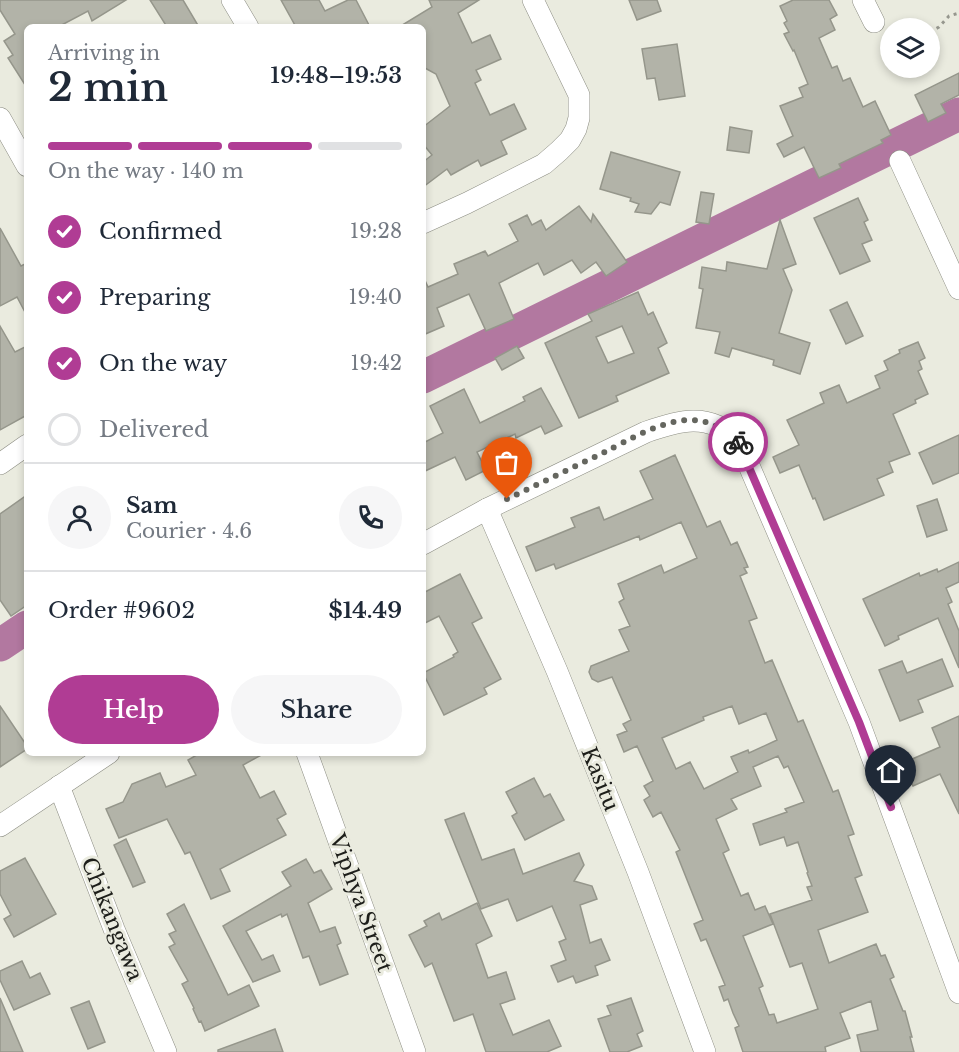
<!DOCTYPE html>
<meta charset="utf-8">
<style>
body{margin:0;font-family:"Libre Baskerville",serif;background:#f6f6f7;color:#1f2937;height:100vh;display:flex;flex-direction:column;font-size:22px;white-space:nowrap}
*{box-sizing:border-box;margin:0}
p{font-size:20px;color:#747a83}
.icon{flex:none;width:33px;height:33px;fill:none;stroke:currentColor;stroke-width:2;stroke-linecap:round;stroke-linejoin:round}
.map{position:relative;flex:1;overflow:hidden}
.panel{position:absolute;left:24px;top:24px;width:402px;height:732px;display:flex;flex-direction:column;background:#fff;border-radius:9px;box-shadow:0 3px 9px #0003}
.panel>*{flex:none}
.fabs{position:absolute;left:880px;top:18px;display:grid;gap:12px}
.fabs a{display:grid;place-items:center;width:60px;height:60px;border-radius:50%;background:#fff;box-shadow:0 3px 9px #0003;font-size:30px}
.pin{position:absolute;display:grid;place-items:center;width:51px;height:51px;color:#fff;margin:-62px -26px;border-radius:50% 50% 50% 0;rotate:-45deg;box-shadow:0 0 6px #0007}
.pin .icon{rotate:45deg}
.courier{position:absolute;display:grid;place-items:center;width:60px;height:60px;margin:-30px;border:4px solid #b03c94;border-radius:50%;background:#fff;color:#222;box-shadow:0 2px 8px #0007}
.summary em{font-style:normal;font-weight:600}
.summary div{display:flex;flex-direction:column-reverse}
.summary{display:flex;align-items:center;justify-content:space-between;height:102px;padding:0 24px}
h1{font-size:39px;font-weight:600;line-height:45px}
.bar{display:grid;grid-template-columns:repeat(4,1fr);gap:9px 6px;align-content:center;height:72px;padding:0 24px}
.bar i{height:8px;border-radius:4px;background:#e0e1e3}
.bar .selected{background:#b03c94}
.bar p{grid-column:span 4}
.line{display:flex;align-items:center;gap:15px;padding:0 24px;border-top:2px solid #e0e1e3}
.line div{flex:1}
.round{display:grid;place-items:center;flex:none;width:63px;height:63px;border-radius:32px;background:#f6f6f7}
ol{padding:0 24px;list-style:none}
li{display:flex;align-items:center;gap:18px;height:66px}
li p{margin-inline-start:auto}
li .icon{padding:6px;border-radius:50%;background:#b03c94;color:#fff;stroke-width:4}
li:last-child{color:#747a83}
li i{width:33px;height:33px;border:3px solid #e0e1e3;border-radius:50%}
.primary-button{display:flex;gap:12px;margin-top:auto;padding:12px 24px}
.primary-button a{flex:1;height:69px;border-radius:36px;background:#b03c94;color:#fff;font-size:24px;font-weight:600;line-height:69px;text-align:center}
.primary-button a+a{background:#f6f6f7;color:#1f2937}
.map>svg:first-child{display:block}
</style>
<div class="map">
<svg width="959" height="1052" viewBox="0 0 959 1052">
<rect width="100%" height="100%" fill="#eaebdf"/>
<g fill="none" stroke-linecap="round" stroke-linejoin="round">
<!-- river -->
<g stroke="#b278a0" stroke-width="33">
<path d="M423,377L959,114"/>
<path d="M0,645L27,627"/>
</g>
</g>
<!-- building -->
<g fill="#b2b3a8" stroke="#95968b" stroke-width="1.5" fill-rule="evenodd">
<path d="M0,0H126L92,21L88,11L58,27H27V88L8,58L13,55L4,41L15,34L0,10Z"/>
<path d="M150,0H183L199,27H167Z"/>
<path d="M281,0H319L325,11L348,0H356L370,27H296Z"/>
<path d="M429,0H479L458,13L472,43L490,35L501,59L476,70L481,80L475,83L490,115L514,104L526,129L501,141L507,154L481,166L478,160L451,175L447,169L423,187V162L432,155L423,144V127L450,106L436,74L423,67V27H399L432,7Z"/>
<path d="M629,0H657L661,11L637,20Z"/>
<path d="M793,0H829L837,15L830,19L835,30L819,38L832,68L837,66L843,81L850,78L863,107L875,101L891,135L881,140L883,143L839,164L841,168L819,178L804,147L784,157L777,144L793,136L780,106L803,97L799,88L808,84L794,50L793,51L784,34L789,32L784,23L787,21L780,6Z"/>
<path d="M677,44L685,96L659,100L655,78L647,79L642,49Z"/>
<path d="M959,73V95L941,104L946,113L928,122L915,95Z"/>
<path d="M730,127L752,131L749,153L727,150Z"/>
<path d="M611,152L680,172L670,205L660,202L651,214L635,212L639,204L630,201L631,198L600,189Z"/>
<path d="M701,192L714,194L709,224L696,222Z"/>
<path d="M858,198L868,220L864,222L872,240L862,244L870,261L840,274L814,218Z"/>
<path d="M579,206L591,222L593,214L627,262L606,276L596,262L581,273L572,260L544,275L538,263L499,283L514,319L486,331L469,294L437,308L444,326L423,335V276L428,287L458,274L454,264L485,251L488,256L518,241L509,224L527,215L532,225L541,220L546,230Z"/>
<path d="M780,220L796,264L783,269L792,290L779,333L810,343L800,374L773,365L774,360L732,348L729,357L715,353L720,332L696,328L703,289L699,288L702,267L726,271L727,262L767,269Z"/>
<path d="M0,228L21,266L27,263V316L17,297L0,306Z"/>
<path d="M638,292L648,315L653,312L667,343L658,348L669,373L616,396L618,401L579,418L545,343L592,321L588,314ZM622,326L634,353L608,363L596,337Z"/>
<path d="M847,302L863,336L846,344L830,310Z"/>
<path d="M0,326L15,352L27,346V415L0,430Z"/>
<path d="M918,342L925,358L919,361L922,369L918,371L928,394L915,400L916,403L893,414L910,454L889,462L893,472L877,479L884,495L824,520L815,498L813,499L799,465L780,473L773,457L799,445L787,420L824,403L820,393L839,385L847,403L880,388L875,376L888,370L884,361L900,353L899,350Z"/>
<path d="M517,346L524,358L502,370L495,358Z"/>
<path d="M541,388L562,426L545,434L541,426L516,438L515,434L477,452L486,470L466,480L455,457L423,472V443L443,433L430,406L464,389L480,423L525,401L523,397Z"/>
<path d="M959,435V473L933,484L919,453Z"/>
<path d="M675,455L707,527L720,521L731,545L737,542L748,567L744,568L747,573L740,576L757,618L749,621L765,663L772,660L798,722L803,720L833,792L838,790L854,834L848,836L862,875L855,878L868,912L818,930L829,963L876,944L881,956L885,955L894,977L890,979L903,1011H905L912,1037H910L914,1052H861L857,1035L878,1030L871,1001L840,1013L850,1038L825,1047L826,1052H743L735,1028L739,1026L733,1013L728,999L724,1001L719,987L725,985L706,939L701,941L694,924L703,920L676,852L680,850L661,812L653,817L644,800L650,796L644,786L653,781L637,746L624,752L617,735L627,731L623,724L631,720L612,677L598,682L592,679L589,672L591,666L629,651L619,630L630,626L619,602L624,599L618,584L661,565L664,573L697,558L681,522L640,540L639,536L556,569L554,564L536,571L526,547L575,527L571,518L599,507L604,520L653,499L640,471ZM732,706L739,724L766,713L777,740L749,753L748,750L731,757L738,772L704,789L690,762L676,769L662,738L704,720L703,717ZM778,756L784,768L788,766L804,802L785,809L787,812L753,824L760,845L784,837L787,846L798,842L808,872L807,873L812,886L807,887L812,900L770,914L790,967L802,963L818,1009L777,1023L774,1014L769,1015L759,988L763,986L743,936L773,924L765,906L755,910L748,893L741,896L723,853L729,850L716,819L737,809L731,799L761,786L753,767Z"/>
<path d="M27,495V605L11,616L0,600V514Z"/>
<path d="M937,499L947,530L927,537L917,506Z"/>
<path d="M959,562V582L946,588L952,602L948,604L959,631V668L938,618L898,636L899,639L885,646L863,599L919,573L920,576L937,569L938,572Z"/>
<path d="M460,574L482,618L472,623L501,679L484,688L487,694L444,715L423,673L454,657L453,655L458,652L439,616L423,624V593Z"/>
<path d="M942,659L953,686L918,700L923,712L900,721L879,670L902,661L907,673Z"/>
<path d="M0,706L27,746V749L0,767Z"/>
<path d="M959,716V814L940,774L913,786L903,763L940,747L932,728Z"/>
<path d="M200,753H265L243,765L260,798L274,791L286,814L277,819L286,835L220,869L230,891L211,899L190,852L185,854L167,819L119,838L106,809L123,802L132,784L160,773L166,787L196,775L188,760Z"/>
<path d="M534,778L544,797L550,794L564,820L525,840L512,816L517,813L506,792Z"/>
<path d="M464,813L482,860L514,849L523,874L579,853L584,865L574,881L592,886L597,899L580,905L590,943L601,939L610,960L595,966L598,975L576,983L573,976L558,982L551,966L566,960L559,942L566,939L552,906L517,921L508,899L481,909L445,820Z"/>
<path d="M126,839L145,882L133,887L114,845Z"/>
<path d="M25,858L56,914L14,937L4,919L11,915L0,894V871Z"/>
<path d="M306,859L314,873L321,870L332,889L308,903L320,932L335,927L341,943L337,945L348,974L320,985L309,956L303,958L287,914L282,917L281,914L246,931L262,960L273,955L280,971L253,982L223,926L291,886L282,872Z"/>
<path d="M477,903L492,936L476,944L488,978L506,972L515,999L500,1004L513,1035L549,1020L561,1046L547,1052H486L473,1014L454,1021L432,963L425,967L409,935L427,926L424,921L439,913L442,920Z"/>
<path d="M184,904L228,995L249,985L259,1006L205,1031L201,1021L199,1022L193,1009L194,1008L182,984L188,981L169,947L175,944L169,934L176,931L167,914Z"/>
<path d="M22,961L30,978L40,973L50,994L14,1010L0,980V971Z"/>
<path d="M0,998L23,1052H0Z"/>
<path d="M631,998L643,1031L637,1034L642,1046L627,1052H610L598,1019L611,1015L607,1006Z"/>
<path d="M89,1001L105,1042L88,1049L71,1008Z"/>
<path d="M275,1029L283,1052H218V1050Z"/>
</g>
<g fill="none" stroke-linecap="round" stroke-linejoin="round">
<defs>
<g id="minor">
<path d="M232,0L248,27"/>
<path d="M863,0L874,22"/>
<path d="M0,118L27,166"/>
<path d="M900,161L959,289"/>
<path d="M423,223L467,203L544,164L559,151L570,140L576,129L579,118V95L533,0"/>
<path d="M0,464L27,445"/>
<path d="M487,509L557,671L638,872L705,1052"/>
<path d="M423,544L487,509L646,432C677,421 710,411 736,440C741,445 744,454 747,461L859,722L959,993"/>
<path d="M307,753L415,1052"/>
<path d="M59,786L114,929L166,1052"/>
<path d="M0,826L109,753"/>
</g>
</defs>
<!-- minor casing -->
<use href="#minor" stroke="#8c8d83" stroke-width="22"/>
<!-- path -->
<path stroke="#96978e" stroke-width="3" stroke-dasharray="3 4.5" stroke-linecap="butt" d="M930,32L939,27L949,16L959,13"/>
<!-- minor -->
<use href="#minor" stroke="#fff" stroke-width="21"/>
</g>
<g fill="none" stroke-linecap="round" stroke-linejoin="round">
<!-- done -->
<path stroke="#65665f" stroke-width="6" stroke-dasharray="0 10.8" d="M507,499C539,484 571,468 603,453C629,440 663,419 693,420C711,421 726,430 738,442"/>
<!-- route -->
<path stroke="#b03c94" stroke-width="8" d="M738,442L859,722L891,807"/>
</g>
<g text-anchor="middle" stroke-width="6" stroke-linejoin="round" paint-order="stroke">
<!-- street labels -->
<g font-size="21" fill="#1d1e1a" stroke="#eaebdf">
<text transform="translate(600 779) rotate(68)" y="7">Kasitu</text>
<text transform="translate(361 903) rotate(70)" y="7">Viphya Street</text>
<text transform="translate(112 919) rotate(68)" y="7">Chikangawa</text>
</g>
</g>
</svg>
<div class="fabs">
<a><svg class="icon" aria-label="layers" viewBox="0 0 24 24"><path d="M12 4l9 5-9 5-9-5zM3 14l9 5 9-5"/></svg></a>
</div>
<div class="pin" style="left:507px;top:499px;background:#ea580c"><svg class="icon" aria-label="bag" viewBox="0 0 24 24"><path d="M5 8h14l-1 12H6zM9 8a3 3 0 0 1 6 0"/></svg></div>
<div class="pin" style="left:891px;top:807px;background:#1f2937"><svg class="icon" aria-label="home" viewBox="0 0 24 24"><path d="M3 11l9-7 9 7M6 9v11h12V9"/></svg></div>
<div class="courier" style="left:738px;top:442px"><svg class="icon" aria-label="bike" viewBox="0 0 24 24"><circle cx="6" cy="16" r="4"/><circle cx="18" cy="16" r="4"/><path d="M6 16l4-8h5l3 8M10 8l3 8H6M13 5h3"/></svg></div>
<section class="panel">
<div class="summary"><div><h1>2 min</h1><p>Arriving in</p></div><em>19:48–19:53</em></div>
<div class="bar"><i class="selected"></i><i class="selected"></i><i class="selected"></i><i></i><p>On the way · 140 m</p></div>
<ol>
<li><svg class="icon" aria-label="check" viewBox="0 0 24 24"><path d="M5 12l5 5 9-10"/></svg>Confirmed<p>19:28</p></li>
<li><svg class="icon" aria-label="check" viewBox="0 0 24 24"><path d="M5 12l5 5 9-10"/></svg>Preparing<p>19:40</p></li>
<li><svg class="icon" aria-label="check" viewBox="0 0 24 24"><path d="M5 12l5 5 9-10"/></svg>On the way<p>19:42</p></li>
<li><i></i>Delivered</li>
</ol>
<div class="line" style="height:108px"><a class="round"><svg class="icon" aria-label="person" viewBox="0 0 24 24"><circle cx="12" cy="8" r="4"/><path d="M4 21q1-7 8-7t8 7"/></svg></a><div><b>Sam</b><p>Courier · 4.6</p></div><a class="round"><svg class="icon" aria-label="phone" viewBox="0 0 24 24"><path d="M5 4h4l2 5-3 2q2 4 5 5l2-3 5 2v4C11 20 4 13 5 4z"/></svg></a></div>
<div class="line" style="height:78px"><div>Order #9602</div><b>$14.49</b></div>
<div class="primary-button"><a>Help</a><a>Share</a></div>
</section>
</div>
